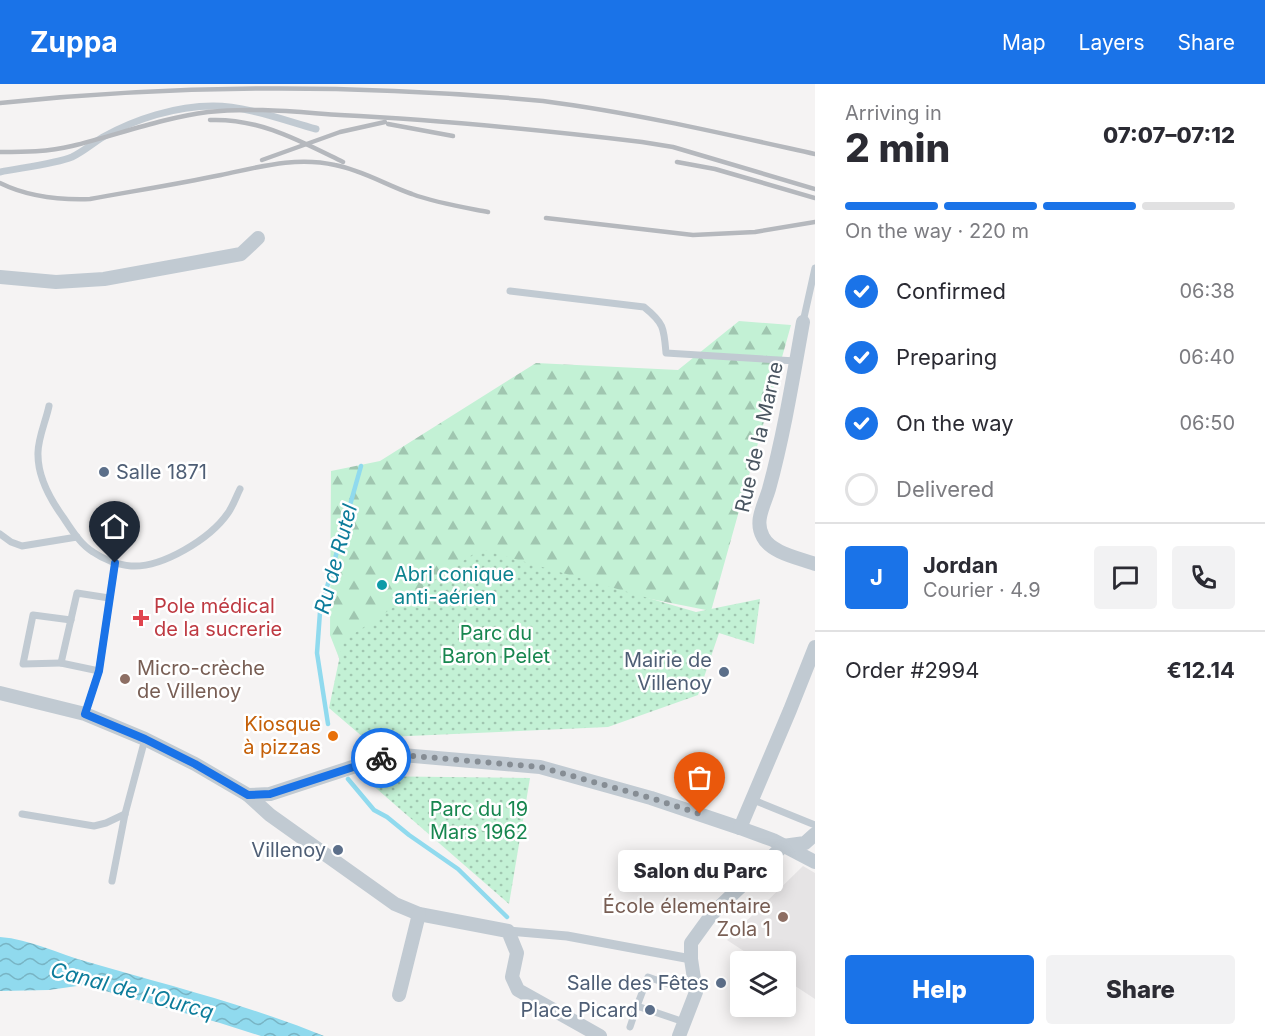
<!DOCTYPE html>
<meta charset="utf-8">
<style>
body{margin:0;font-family:Inter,sans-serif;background:#f2f2f3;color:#2b2b33;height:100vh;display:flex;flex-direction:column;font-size:22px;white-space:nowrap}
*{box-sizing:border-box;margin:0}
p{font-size:20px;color:#7c7c81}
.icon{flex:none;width:33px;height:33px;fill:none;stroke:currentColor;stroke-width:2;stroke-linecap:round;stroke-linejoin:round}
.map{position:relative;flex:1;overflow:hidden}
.details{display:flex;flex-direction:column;background:#fff;width:450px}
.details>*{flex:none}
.fabs{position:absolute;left:730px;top:867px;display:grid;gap:12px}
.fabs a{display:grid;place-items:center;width:66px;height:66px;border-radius:6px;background:#fff;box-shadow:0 3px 15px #0003;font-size:30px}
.pin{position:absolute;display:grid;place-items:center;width:51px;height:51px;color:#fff;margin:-62px -26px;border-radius:50% 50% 50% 0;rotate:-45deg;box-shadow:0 0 6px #0007}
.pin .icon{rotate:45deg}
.courier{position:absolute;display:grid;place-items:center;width:60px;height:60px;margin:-30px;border:4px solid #1a73e8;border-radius:50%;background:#fff;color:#222;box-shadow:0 2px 8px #0007}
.bubble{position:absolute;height:42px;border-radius:6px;background:#fff;box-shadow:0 3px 15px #0003;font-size:20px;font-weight:800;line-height:42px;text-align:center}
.headline em{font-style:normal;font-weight:800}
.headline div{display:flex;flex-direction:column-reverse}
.headline{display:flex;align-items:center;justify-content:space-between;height:102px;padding:0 30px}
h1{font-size:39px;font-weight:800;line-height:45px}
.bar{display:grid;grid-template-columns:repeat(4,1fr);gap:9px 6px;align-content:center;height:72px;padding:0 30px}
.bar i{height:8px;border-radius:4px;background:#e1e1e2}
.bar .current{background:#1a73e8}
.bar p{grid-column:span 4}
.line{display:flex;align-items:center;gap:15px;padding:0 30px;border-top:2px solid #e1e1e2}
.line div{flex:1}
.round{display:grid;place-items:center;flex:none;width:63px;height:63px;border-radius:6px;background:#f2f2f3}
ol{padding:0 30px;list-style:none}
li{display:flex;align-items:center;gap:18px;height:66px}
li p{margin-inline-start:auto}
li .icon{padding:6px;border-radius:50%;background:#1a73e8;color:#fff;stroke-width:4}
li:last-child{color:#7c7c81}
li i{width:33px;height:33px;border:3px solid #e1e1e2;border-radius:50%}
.action{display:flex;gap:12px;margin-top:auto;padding:12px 30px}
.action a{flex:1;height:69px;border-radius:6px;background:#1a73e8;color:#fff;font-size:24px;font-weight:800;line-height:69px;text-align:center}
.action a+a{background:#f2f2f3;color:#2b2b33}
header{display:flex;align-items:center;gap:36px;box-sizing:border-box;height:84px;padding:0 30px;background:#1a73e8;color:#fff}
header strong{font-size:28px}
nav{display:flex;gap:33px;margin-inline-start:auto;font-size:21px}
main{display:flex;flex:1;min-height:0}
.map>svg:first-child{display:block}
</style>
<header>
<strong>Zuppa</strong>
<nav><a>Map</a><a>Layers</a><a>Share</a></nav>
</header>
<main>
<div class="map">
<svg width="815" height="952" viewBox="0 0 815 952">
<defs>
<pattern id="forest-firs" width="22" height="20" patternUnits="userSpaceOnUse" patternTransform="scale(1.5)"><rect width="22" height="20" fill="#c3f1d5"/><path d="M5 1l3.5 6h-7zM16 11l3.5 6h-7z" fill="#a0c6b0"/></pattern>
<pattern id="park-dots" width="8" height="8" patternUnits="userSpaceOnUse" patternTransform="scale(1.5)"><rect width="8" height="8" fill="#c3f1d5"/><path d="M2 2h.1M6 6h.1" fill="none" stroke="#a0c6b0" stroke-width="1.8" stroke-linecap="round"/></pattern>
<pattern id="water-waves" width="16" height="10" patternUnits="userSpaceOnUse" patternTransform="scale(1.5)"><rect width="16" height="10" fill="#90daee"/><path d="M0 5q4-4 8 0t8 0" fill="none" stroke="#78b4c4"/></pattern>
</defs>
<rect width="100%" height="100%" fill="#f5f3f3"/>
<!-- education -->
<path fill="#e6e4e5" d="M803,782L815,789V915L786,896V878L759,877L727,856Z"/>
<!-- forest -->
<path fill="url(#forest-firs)" d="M739,237L791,241L711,527L491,483L353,610L330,551L331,387L380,377L536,279L678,286Z"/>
<!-- park -->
<g fill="url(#park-dots)">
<path d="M481,465L696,528L760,515L754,560L719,549L698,611L608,643L364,654L329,624L343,557Z"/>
<path d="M362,692L530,694L509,820Z"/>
</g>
<!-- water -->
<path fill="url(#water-waves)" d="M0,853C30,855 58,870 88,878C167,901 248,921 324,952H261L220,939L84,901L49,906L0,907Z"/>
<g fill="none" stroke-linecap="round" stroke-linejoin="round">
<!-- stream -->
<g stroke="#90daee" stroke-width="4.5">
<path d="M328,640L317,569L320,528L361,382"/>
<path d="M348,695L374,726L387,733L409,751L458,785L507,833"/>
</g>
<!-- service -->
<g stroke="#c1cad2" stroke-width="7">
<path d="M0,88C19,84 55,80 72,73C83,68 93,59 103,53C135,35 176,22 213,22C247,22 283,36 316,45"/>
<path d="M510,207L644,223C664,239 664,244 666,269L796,277"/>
<path d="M803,238L815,184"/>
<path d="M49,322C46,337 37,356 38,371C38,394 50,415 63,433C71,445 80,460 93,468C103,475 118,481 131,482C162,484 210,455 228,429C233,422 236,413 240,405"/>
<path d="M0,450L11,458L22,462L77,453"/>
<path d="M61,579L23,580L33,531L71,536"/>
<path d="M99,587L61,579L77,509L109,514"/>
<path d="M85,630L99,587L115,479"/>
<path d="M751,715L815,741"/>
<path d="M22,730L94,742L106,739L125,730"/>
<path d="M112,797L125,730L145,655"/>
<path d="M668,900L648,893L637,922L684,938"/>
<path d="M630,943L637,922"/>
</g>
<!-- pedestrian -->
<path stroke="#c1cad2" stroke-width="9" d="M508,847L567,852L691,875"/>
<!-- minor -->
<g stroke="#c1cad2" stroke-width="14">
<path d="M0,193L56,198L104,195L241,170L258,154"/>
<path d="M803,238C793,294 784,350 769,405C764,422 754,437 763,453C771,469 799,474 815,480"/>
<path d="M0,609L85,630L145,655L195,680L248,711L270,731L395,820L419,830L508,847L517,869L512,893L518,906L600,952"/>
<path d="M248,711L270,710L383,673L402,671L540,683L651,714L740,744L773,756L815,778"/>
<path d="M740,744L790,626L815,563"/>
<path d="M783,762L805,759L815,750"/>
<path d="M399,911L419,830"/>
<path d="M679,952L696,908L691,875V859L712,830L783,762"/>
</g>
<!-- rail -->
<g stroke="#b5b8bd" stroke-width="4.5">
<path d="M0,19C181,0 362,0 543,17C635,29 725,50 815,70"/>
<path d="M210,36C259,34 300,57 343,78"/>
<path d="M388,40L453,52"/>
<path d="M0,68C24,68 48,68 72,62C117,51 162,34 208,28C251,23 296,28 340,31C441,36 541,46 642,58L673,63L815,105"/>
<path d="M262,76L340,48L385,38"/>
<path d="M677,78L715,85L815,114"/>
<path d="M0,99C28,113 60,116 90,115C134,107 178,100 221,91C259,83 296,72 335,81C362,86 386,101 412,110C436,119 462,123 488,128"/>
<path d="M546,134L693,151L755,148L815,138"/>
</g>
</g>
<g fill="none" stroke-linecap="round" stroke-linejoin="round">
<!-- done -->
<path stroke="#868d94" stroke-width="6" stroke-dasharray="0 10.8" d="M381,674L402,671L540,683L651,714L700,730"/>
<!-- route -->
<path stroke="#1a73e8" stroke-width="8" d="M115,479L99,587L85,630L145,655L195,680L248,711L270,710L381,674"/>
</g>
<!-- markers -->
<g fill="#5c6f8a" stroke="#fff" stroke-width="2">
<circle cx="104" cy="388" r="6"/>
<circle cx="724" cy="588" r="6"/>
<circle cx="338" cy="766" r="6"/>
<circle cx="721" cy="899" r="6"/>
<circle cx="650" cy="926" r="6"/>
</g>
<circle fill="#0f9aa8" stroke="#fff" stroke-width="2" cx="382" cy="501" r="6"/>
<path fill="#e0444e" stroke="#fff" stroke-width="2" d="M138 525h6v6h6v6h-6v6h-6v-6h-6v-6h6z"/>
<g fill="#8d6e63" stroke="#fff" stroke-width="2">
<circle cx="125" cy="595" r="6"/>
<circle cx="783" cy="833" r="6"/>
</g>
<circle fill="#e8710a" stroke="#fff" stroke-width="2" cx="333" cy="652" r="6"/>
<g text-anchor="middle" stroke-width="5" stroke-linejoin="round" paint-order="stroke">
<!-- street labels -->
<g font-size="20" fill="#4a5661" stroke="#fff">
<text transform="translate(759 353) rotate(-77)" y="7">Rue de la Marne</text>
</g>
<!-- service labels -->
<g font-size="20" fill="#4e5e75" stroke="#fff" text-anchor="end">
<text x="116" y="395" text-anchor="start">Salle 1871</text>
<text x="712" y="583">Mairie de<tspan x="712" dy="23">Villenoy</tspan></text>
<text x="326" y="773">Villenoy</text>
<text x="709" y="906">Salle des Fêtes</text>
<text x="638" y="933">Place Picard</text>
</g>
<!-- culture labels -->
<g font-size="20" fill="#0d838f" stroke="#fff" text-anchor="start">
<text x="394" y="497">Abri conique<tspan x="394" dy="23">anti-aérien</tspan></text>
</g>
<!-- health labels -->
<g font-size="20" fill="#be3a42" stroke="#fff" text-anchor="start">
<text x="154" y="529">Pole médical<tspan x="154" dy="23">de la sucrerie</tspan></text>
</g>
<!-- park labels -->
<g font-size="20" fill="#17864f" stroke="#fff">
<text x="496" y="556">Parc du<tspan x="496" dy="23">Baron Pelet</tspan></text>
<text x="479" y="732">Parc du 19<tspan x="479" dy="23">Mars 1962</tspan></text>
</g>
<!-- education labels -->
<g font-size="20" fill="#785e54" stroke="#fff" text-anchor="start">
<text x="137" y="591">Micro-crèche<tspan x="137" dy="23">de Villenoy</tspan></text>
<text x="771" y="829" text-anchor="end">École élementaire<tspan x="771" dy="23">Zola 1</tspan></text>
</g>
<!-- food labels -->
<g font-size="20" fill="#c56008" stroke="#fff" text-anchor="end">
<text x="321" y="647">Kiosque<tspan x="321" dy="23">à pizzas</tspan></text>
</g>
<!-- water labels -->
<g font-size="21" font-style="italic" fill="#0c7c9b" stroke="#fff">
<text transform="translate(336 475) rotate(-75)" y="7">Ru de Rutel</text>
<text transform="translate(132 907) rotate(15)" y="7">Canal de l'Ourcq</text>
</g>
</g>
</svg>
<div class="fabs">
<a><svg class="icon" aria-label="layers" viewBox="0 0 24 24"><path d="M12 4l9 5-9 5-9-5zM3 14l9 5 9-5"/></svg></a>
</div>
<div class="pin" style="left:700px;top:730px;background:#ea580c"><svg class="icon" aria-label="bag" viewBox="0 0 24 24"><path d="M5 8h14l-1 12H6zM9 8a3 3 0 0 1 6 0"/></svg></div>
<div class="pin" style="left:115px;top:479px;background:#1f2937"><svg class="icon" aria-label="home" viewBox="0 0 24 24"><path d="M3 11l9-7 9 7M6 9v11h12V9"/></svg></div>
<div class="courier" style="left:381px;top:674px"><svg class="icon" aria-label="bike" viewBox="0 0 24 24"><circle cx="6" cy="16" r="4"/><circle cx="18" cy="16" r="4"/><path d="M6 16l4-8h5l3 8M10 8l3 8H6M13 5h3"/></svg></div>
<div class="bubble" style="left:618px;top:766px;width:165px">Salon du Parc</div>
</div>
<section class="details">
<div class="headline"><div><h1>2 min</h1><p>Arriving in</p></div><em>07:07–07:12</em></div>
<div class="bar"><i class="current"></i><i class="current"></i><i class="current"></i><i></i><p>On the way · 220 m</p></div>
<ol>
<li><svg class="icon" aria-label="check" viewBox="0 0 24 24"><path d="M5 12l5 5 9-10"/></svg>Confirmed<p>06:38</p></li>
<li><svg class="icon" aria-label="check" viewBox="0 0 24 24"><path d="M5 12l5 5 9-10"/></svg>Preparing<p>06:40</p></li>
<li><svg class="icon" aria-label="check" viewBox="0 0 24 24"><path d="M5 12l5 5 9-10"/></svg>On the way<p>06:50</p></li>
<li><i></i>Delivered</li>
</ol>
<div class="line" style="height:108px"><b class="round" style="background:#1a73e8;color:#fff">J</b><div><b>Jordan</b><p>Courier · 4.9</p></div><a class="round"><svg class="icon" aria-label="chat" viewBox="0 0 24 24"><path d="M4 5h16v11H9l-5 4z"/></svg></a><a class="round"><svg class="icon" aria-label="phone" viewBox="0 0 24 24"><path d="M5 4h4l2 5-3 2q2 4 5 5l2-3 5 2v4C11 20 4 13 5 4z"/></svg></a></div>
<div class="line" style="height:78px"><div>Order #2994</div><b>€12.14</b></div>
<div class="action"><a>Help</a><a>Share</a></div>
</section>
</main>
